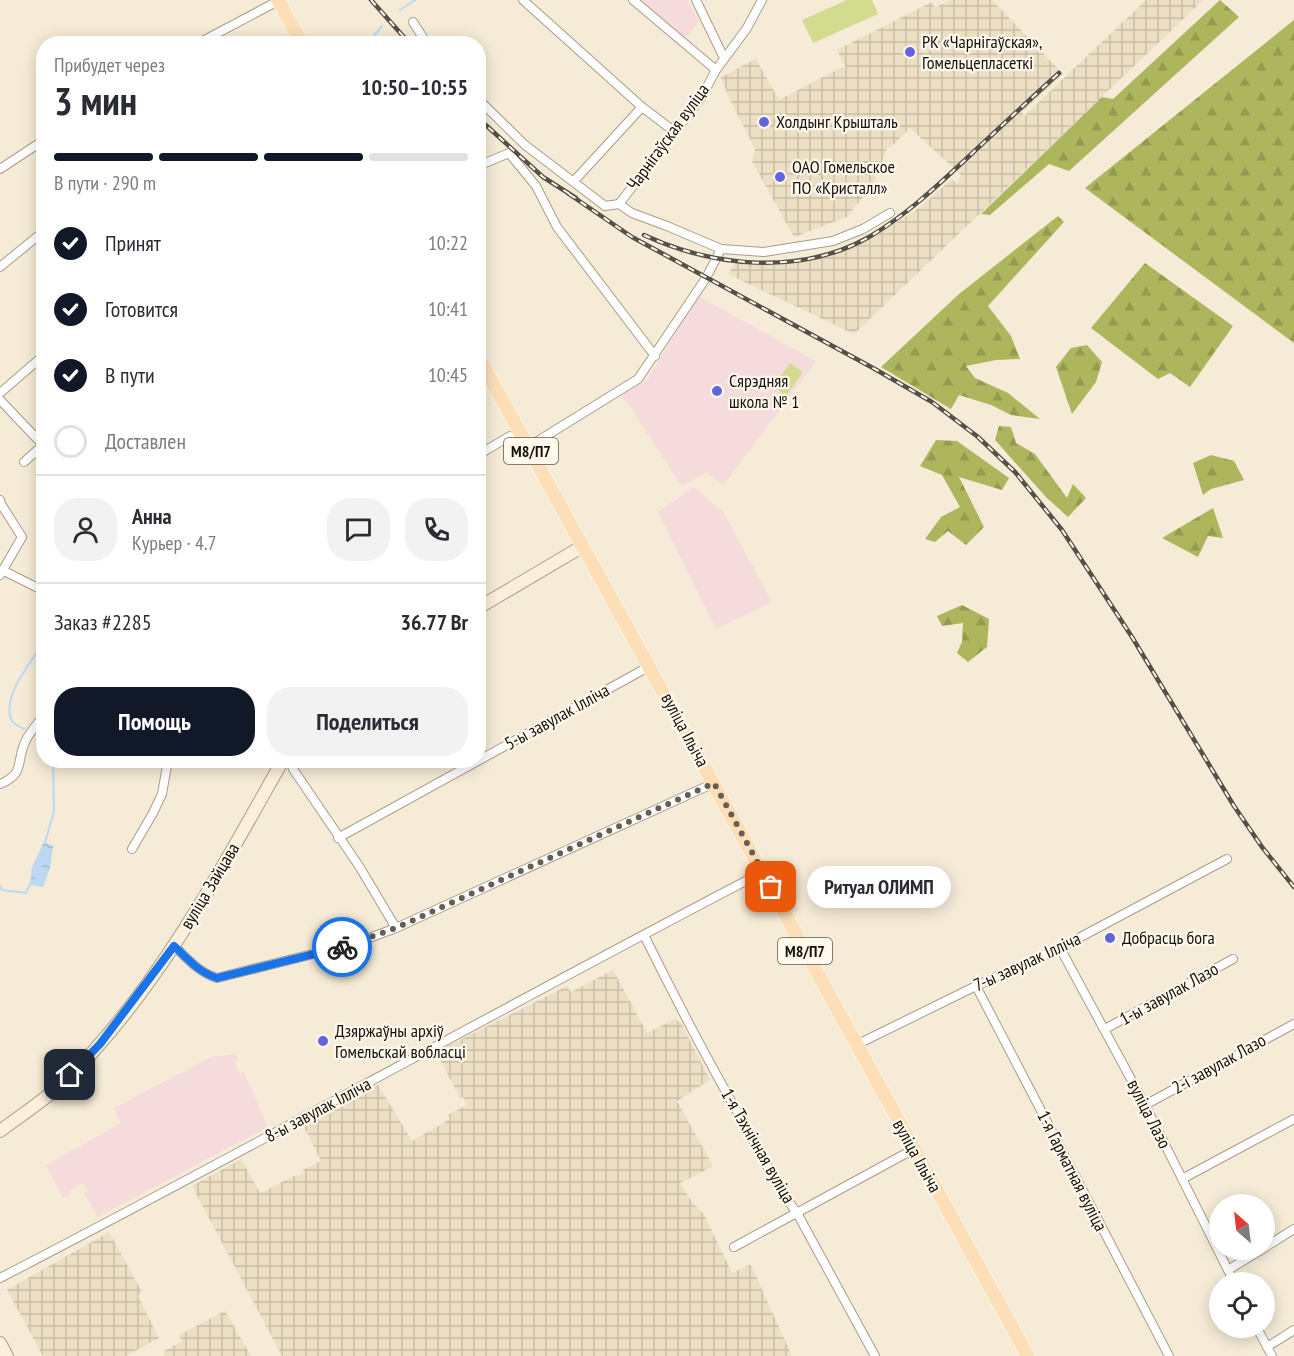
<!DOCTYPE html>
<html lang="ru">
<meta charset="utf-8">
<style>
body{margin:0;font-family:"PT Sans Narrow",sans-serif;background:#f2f2f3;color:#2b2b33;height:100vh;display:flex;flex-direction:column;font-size:22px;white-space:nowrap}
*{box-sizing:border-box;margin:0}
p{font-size:20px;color:#7c7c81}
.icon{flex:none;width:33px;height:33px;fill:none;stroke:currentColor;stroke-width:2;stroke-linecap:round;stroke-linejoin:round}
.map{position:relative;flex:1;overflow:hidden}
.sheet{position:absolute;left:36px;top:36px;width:450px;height:732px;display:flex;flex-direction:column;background:#fff;border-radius:24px;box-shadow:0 3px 15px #0003}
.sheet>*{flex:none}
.needle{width:39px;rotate:332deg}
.fabs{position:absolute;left:1209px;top:1194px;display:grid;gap:12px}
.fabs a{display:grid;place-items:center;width:66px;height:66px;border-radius:50%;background:#fff;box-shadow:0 3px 15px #0003;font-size:30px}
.pin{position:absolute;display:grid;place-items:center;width:51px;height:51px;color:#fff;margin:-26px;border-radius:12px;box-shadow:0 3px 9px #0006}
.courier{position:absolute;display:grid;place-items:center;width:60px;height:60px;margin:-30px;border:4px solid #1a73e8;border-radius:50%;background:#fff;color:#222;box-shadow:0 2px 8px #0007}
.bubble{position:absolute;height:42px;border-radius:21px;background:#fff;box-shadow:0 3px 15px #0003;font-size:20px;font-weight:800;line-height:42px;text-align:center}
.headline em{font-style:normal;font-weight:800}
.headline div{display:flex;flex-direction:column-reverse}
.headline{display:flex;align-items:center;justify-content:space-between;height:102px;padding:0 18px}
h1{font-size:39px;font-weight:800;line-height:45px}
.bar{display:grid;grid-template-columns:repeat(4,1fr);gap:9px 6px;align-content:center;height:72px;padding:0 18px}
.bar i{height:8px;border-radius:4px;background:#e1e1e2}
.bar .selected{background:#111827}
.bar p{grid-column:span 4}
.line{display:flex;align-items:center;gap:15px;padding:0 18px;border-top:2px solid #e1e1e2}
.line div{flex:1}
.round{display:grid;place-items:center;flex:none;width:63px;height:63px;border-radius:24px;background:#f2f2f3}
ol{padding:0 18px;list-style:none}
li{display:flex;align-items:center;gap:18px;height:66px}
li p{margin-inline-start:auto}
li .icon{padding:6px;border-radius:50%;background:#111827;color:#fff;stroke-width:4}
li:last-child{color:#7c7c81}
li i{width:33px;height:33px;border:3px solid #e1e1e2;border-radius:50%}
.button{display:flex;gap:12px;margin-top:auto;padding:12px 18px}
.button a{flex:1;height:69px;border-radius:24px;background:#111827;color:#fff;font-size:24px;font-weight:800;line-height:69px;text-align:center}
.button a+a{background:#f2f2f3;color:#2b2b33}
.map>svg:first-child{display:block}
</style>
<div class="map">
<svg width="1294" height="1356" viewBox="0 0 1294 1356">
<defs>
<pattern id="industrial-grid" width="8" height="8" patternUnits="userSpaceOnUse" patternTransform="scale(1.5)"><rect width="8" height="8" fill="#ecdfc4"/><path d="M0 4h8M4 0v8" fill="none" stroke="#cabea7"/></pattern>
<pattern id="forest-firs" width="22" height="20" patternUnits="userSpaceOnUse" patternTransform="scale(1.5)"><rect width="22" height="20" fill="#adb65d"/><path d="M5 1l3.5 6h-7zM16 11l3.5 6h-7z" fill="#949b50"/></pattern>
<pattern id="water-ripples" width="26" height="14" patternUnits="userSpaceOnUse" patternTransform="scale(1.5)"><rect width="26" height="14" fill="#bdd8f2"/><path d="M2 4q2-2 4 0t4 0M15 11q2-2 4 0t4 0" fill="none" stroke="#a2b8ce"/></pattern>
</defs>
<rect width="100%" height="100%" fill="#f5ebd7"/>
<!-- industrial -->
<g fill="url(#industrial-grid)">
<path d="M950,0H992L1063,74L1022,112L1024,116L1146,0H1203L854,334L728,274L737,260L764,262L840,253L871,239L919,208L952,179L957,184L961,175L910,128L891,147L887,148L874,183L847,217L794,237L752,161L755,149L728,96L721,77L756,59L779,100L840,68H846L837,50L932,2L935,8Z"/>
<path d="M613,970L647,1033L675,1019L681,1023L710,1080L677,1101L713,1166L680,1183L692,1202L705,1216L732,1273L750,1265L752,1267L792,1356H282L192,1186L241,1159L260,1193L294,1176L304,1174L303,1170L321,1161L304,1127L378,1085L412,1141L450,1119L448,1115L467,1105L463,1097L460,1098L436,1052L567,986L571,992Z"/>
<path d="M109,1232L142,1292L138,1296L159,1338L126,1356H43L7,1290Z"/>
<path d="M225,1311L251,1356H164V1351L182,1341L179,1335Z"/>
</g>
<!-- education -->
<g fill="#f6dbdc">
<path d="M627,0H687L699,21L679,46Z"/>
<path d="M698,296L816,361L724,485L706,473L682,486L622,395L647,380Z"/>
<path d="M694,487L723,512L772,602L716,629L658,512Z"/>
<path d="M235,1054L239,1060L234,1062L240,1074L244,1072L268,1127L98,1217L84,1193L88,1191L83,1183L70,1190L71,1194L63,1198L46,1165L121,1123L114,1108L211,1057Z"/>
</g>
<!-- forest -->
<g fill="url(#forest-firs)">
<path d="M1220,0L1239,17L1069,171L1049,164L990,215L981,214L1102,97L1113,99Z"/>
<path d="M1294,20V343L1085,188Z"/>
<path d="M1058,216L1064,222L988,306L1011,336L1020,359L996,360L966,366L975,378L1008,393L1040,419L1011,415L991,405L959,395L951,409L881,367L959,294Z"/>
<path d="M1145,263L1233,326L1190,387L1170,373L1158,379L1091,328Z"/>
<path d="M1087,345L1102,362L1096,382L1072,414L1056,367L1071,348Z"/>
<path d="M999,426L1011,427L1016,443L1035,454L1067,498L1073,484L1086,498L1068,517L1046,497L995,440Z"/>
<path d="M936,440L957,441L1009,478L1002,490L959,477L984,527L966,545L948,531L935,542L925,539L941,517L960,507L942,475L920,466Z"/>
<path d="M1211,455L1234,461L1244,480L1211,489L1203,495L1193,463Z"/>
<path d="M1213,508L1223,538L1208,536L1198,557L1162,538Z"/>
<path d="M962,605L989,619L987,647L968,662L957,653L962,642L963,623L942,626L937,616Z"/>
</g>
<!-- garden -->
<g fill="#d3dc8e">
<path d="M847,0H872L878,14L813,43L802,20Z"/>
<path d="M790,363L803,372L786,396L773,386Z"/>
</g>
<!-- water -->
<path fill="url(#water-ripples)" d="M44,842L53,846L50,868L43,887L30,885L32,867Z"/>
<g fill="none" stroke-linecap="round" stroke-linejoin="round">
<!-- stream -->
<g stroke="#bdd8f2" stroke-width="2">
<path d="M400,10L415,0"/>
<path d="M367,44L382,26"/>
<path d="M24,729C20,727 14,724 12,721C0,699 32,660 44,642"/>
<path d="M40,734L44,737"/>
<path d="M45,843L54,811L53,760"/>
<path d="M0,886L2,890L26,893L32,880"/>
</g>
<defs>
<g id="street">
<path d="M523,0L642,107L675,132"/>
<path d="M633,0L716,70"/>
<path d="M696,0L724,58"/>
<path d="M413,22L427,44"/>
<path d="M197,44L278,1"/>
<path d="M478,99L525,145L605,206L619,204L632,213L667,226L721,249L764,252L833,241L863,229L890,213"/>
<path d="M478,166L509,153L536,186L557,227L655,356"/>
<path d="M0,169L44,140"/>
<path d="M574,181L642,107"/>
<path d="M619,204L701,98L716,70L747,28L762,0"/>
<path d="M0,267L44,231"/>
<path d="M0,393L44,355"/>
<path d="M0,400L43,445L24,462"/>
<path d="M478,455L510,436L528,447L638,379L706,278L721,249"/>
<path d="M0,500L1,504L22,537L0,575"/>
<path d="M4,571L44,591"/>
<path d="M290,760L293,769L359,866L396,928"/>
<path d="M0,784C25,774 16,762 25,742C29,733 38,723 44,715"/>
<path d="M338,838L650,666"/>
<path d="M132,849L153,813L162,794L168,760"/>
<path d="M644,935C675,998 708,1061 743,1122C760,1153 776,1185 797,1213L875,1356"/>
<path d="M174,946C188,959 198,972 217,978L353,944L396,928L714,783"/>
<path d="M1060,948L1145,1105L1234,1282"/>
<path d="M976,986L1169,1356"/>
<path d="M1105,1029L1233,959"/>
<path d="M856,1045L976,986L1060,948L1227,859"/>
<path d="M1145,1105L1294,1024"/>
<path d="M1182,1179L1294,1119"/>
<path d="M734,1247L914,1149"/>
<path d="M1264,1248L1294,1229"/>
<path d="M1228,1270L1261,1250"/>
<path d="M0,1278C256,1146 507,1005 763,872"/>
<path d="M1257,1328L1272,1356"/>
<path d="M1267,1347L1294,1330"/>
</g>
<g id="secondary">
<path d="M478,608L583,546"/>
<path d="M0,1131C20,1116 43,1101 62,1084C156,993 219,873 283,760"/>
<path d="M0,1343L7,1356"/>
</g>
<g id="primary">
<path d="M278,0L302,44"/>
<path d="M478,356L1028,1356"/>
</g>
</defs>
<!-- street casing -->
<use href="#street" stroke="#a69d8a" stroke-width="10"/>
<!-- secondary casing -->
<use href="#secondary" stroke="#a69d8a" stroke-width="14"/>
<!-- primary casing -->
<use href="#primary" stroke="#fff" stroke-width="15"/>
<!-- street -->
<use href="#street" stroke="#fff" stroke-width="8"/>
<!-- secondary -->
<use href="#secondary" stroke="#feefdb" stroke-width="12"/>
<!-- primary -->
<use href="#primary" stroke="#fcdfb6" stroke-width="14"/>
<defs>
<g id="rail">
<path d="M371,0L410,44"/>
<path d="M478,118L543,177L576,198"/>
<path d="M569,194L632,237L873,368L932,402L978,437L1015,472L1062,530L1132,637L1234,806L1262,847L1294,887"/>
<path d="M644,235C713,267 800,276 869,237C905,216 935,188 965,160C996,131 1027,102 1059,73"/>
</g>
</defs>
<!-- rail casing -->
<use href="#rail" stroke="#555046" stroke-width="4.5"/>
<!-- rail -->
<use href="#rail" stroke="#fff9ed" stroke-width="2" stroke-dasharray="7" stroke-linecap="butt"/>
</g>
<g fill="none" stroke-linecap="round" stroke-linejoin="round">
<!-- done -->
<path stroke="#645e53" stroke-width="6" stroke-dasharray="0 10.8" d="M342,947L396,928L714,783L771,887"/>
<!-- route -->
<path stroke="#1a73e8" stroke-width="8" d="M70,1075L100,1044L174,946C188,959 198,972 217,978L342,947"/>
</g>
<!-- markers -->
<g fill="#6064dd" stroke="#fff9ed" stroke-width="2">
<circle cx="910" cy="52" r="6"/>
<circle cx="764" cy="122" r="6"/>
<circle cx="780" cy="177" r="6"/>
<circle cx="717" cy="391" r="6"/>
<circle cx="1110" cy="938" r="6"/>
<circle cx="323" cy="1041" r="6"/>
</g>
<g text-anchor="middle" stroke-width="4.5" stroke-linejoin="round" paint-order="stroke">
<!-- shield labels -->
<g fill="#fff9ed" stroke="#5c5750" stroke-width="1.5">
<rect x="504" y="438" width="54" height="26" rx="4.5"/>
<rect x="778" y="938" width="54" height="26" rx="4.5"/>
</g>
<g font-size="16" font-weight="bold" fill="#16120c">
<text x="531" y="457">М8/П7</text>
<text x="805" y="957">М8/П7</text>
</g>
<!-- poi labels -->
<g font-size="18" fill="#16120c" stroke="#fff9ed" text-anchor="start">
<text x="922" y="48">РК «Чарнігаўская»,<tspan x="922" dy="21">Гомельцепласеткі</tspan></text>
<text x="776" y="128">Холдынг Крышталь</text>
<text x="792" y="173">ОАО Гомельское<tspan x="792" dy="21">ПО «Кристалл»</tspan></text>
<text x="729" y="387">Сярэдняя<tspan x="729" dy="21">школа № 1</tspan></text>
<text x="1122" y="944">Добрасць бога</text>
<text x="335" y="1037">Дзяржаўны архіў<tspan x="335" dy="21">Гомельскай вобласці</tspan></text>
</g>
<!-- street labels -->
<g font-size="18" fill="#16120c" stroke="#fff9ed">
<text transform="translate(668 137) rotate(-54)" y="6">Чарнігаўская вуліца</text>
<text transform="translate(557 717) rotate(-29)" y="6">5-ы завулак Ілліча</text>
<text transform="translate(685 730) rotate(62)" y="6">вуліца Ільіча</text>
<text transform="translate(210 886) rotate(-59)" y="6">вуліца Зайцава</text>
<text transform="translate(1027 962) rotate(-25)" y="6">7-ы завулак Ілліча</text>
<text transform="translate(1169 994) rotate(-29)" y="6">1-ы завулак Лазо</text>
<text transform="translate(1219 1064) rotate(-29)" y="6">2-і завулак Лазо</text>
<text transform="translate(318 1110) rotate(-28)" y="6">8-ы завулак Ілліча</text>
<text transform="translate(1149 1114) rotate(63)" y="6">вуліца Лазо</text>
<text transform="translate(758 1146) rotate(60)" y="6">1-я Тэхнічная вуліца</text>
<text transform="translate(917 1156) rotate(61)" y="6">вуліца Ільіча</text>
<text transform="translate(1072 1171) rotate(63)" y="6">1-я Гарматная вуліца</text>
</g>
</g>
</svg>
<div class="fabs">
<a><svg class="needle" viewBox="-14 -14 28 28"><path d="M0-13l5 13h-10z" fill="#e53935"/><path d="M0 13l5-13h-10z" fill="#7c7c81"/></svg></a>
<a><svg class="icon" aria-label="locate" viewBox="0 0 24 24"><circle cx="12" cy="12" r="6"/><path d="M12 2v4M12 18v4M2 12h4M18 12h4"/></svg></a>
</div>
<div class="pin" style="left:771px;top:887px;background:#ea580c"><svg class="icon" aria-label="bag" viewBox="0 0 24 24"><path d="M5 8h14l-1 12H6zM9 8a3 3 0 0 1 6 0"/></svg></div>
<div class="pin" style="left:70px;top:1075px;background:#1f2937"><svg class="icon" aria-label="home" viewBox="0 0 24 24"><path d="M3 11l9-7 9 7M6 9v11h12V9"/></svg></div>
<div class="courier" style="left:342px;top:947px"><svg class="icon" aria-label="bike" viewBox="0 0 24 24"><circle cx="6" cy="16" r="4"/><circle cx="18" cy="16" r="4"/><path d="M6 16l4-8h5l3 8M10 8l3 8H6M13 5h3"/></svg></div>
<div class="bubble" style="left:807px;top:866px;width:144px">Ритуал ОЛИМП</div>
<section class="sheet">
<div class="headline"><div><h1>3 мин</h1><p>Прибудет через</p></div><em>10:50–10:55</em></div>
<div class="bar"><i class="selected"></i><i class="selected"></i><i class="selected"></i><i></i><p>В пути · 290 m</p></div>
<ol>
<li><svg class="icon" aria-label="check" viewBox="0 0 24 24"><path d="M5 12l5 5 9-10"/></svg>Принят<p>10:22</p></li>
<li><svg class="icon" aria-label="check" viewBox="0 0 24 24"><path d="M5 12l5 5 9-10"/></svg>Готовится<p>10:41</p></li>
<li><svg class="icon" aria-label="check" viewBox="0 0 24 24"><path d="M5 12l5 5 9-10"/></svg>В пути<p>10:45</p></li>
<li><i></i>Доставлен</li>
</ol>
<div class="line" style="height:108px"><a class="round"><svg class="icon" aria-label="person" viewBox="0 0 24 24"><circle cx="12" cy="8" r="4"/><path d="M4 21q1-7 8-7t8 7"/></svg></a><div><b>Анна</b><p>Курьер · 4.7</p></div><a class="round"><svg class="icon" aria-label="chat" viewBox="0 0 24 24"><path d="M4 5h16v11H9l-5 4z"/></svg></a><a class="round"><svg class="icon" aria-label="phone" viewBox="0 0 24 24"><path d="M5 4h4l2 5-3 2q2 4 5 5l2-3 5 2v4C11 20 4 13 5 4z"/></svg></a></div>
<div class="line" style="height:78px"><div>Заказ #2285</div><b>36.77 Br</b></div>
<div class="button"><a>Помощь</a><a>Поделиться</a></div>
</section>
</div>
